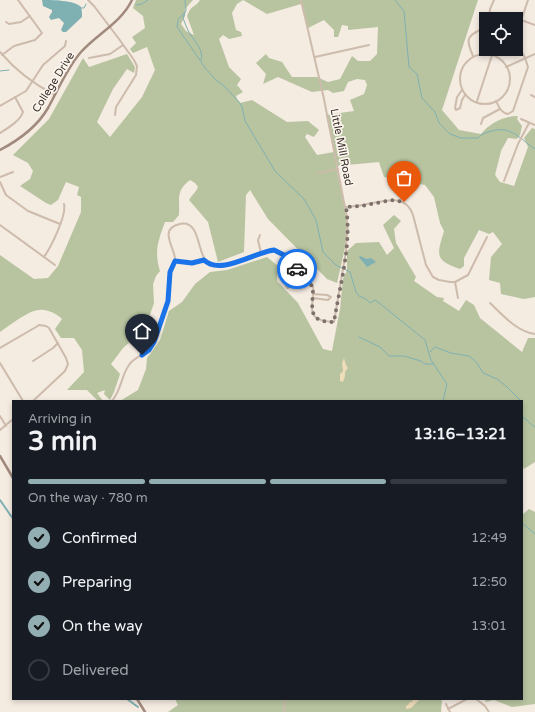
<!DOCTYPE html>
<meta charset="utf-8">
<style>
body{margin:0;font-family:"Varela Round",sans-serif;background:#242831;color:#f1f3f6;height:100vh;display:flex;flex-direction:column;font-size:15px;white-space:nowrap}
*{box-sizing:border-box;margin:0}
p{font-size:13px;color:#9ea1a6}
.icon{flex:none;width:22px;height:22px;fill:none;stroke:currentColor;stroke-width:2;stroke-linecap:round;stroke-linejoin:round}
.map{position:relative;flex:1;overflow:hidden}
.details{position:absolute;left:12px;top:400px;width:511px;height:300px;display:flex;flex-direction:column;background:#171b24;border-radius:0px;box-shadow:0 2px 6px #0003}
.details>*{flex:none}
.fabs{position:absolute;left:479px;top:12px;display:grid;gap:8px}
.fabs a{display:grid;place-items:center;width:44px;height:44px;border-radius:0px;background:#171b24;box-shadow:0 2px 6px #0003;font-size:20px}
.pin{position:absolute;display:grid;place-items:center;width:34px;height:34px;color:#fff;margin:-41px -17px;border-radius:50% 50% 50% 0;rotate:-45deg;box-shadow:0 0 4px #0007}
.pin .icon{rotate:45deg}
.courier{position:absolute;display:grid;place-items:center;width:40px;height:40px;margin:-20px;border:3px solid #1a73e8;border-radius:50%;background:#fff;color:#222;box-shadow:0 1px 5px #0007}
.head em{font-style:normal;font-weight:700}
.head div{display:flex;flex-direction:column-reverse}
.head{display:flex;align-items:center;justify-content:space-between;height:68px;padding:0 16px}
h1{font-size:26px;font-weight:700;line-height:30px}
.bar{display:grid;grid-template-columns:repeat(4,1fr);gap:6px 4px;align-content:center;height:48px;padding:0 16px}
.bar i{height:5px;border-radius:3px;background:#363941}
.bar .on{background:#92aeb2}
.bar p{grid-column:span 4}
ol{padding:0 16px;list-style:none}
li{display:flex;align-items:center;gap:12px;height:44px}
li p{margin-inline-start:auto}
li .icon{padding:4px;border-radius:50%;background:#92aeb2;color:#111;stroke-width:4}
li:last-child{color:#9ea1a6}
li i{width:22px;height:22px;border:2px solid #363941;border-radius:50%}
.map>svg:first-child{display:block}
</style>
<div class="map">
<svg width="535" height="712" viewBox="0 0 535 712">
<rect width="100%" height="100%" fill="#f4ebe1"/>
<!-- green -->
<g fill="#b8c4a0" fill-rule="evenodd">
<path d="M136,0H193L185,9V16L181,24L186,31L194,35L187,16C192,4 195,8 200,0H478L442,110L459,130L481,134C490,123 504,116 518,116L517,119L522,126L520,135L517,139L508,138L501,151L495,175L500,182L514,186L528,147L524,138L532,128L535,129V297L524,299L501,294L500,283L489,280L491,257L502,244L493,232L489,234L479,230L464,258V266L460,269C434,260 437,255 444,231L440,223L434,197L425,185L384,177L379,162L336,166L349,230L337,283L327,279L268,219L250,190L246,195L244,252L218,262L208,222L189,200C192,195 196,192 198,187L195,183L190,180C175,191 180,200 179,215L173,222H165C158,241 154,252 160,271L156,276L153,284L154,303L145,329L123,348L111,364L120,374L114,392L110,400L104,394L105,390L97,393L103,401H98L87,390H67L84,372L82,350L74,338H61L55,329L62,319C57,314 47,309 39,310C29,310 9,326 0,332V255L34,279L48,278L58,266L81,212V197L77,195L79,187L66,182L58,200L51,205L46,203L20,186L30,179L33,171L28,163L13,155L49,119L83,58L89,67L127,54L135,67L134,73L127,69L113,89L97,122L110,137L142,97L155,70L147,47L133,53L130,49L136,43L132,37L145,28L143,16L133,8ZM243,0L267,14L301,4L308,28L324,20L334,30V37H338L342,25L348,26V30L378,27L377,54L370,61H358L352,56L340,79L328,82L317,77H292L282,62L269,58L266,54L256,63L266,74L263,84L278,77L312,92L328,90L333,93L344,91L348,82L357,79L365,80L367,85L364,94L350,100L354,111L326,115L334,152L317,155L305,137L307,134L314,137L319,130L308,121L287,122L252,100L240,103L237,99L236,96L243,92L237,85L241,79L229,67L219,39L223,35L229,39L242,36L241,32L236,30L232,13L237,4Z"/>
<path d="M394,215L401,221L394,229L396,243L416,277L414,281L437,297L444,298L443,301L459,311L466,300L474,305L480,318L522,352L528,338H535V462L524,469L522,464V401H120L138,390L146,369L147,358L160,340L169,311L182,302L195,284L210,272L227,270L267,257L278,266L277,281L298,303L323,349L332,351L340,309L343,279L347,270V251L356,243L379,242L387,255L394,248L383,225Z"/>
<path d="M529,509L535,512V704L512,707L494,700L486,702L485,699H522V515Z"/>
<path d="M175,699H442L441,712H168L178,705Z"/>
</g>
<!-- sand -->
<g fill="#efdcb8">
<path d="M344,358L346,365L348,368L345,372V376L343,382L340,381V374L343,371L342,363Z"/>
<path d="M413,699H420L411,708L406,709V706L408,705L410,702H412Z"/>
</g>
<!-- water -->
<g fill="#7fb0b2">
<path d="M42,0C51,0 75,0 81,7C82,10 82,14 82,17L66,32H63L61,30L64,23L59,18L51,20L49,17L52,12V10L43,6Z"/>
<path d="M360,256L367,259L371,258L376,262L367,267L359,257Z"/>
</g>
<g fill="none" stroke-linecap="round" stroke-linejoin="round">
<!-- stream -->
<g stroke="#7fb0b2" stroke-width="1">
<path d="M185,0L186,10L183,18C185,23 187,29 190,34C195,42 204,50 201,60"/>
<path d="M395,0L404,11L409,67L417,74L422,98L435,112L439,123L450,134L461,138H478C481,134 487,132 492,131C511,125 521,140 535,149"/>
<path d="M136,5L142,4L148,0"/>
<path d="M81,8H84L86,4"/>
<path d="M184,13L178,20L177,27L206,69L216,80L223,85L240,103L242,107L245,121L275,171L304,199L316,220L323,252L336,265L350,272L356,292L359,296L366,299L370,303L375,300L378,302L425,340L431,360L447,384L443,401"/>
<path d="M0,71L9,70"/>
<path d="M359,337L380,347L389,356H404L421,361L425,364H433"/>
<path d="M430,352L435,347L451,353L469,356L477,363L483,373L497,379L507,387L521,401"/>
<path d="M522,417C528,419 529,424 535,427"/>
<path d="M11,516L13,520"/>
<path d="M522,523L535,534"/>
</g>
<!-- canal -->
<g stroke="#7fb0b2" stroke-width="2">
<path d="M0,500L11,516"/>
<path d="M127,699L138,707"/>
</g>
<!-- street -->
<g stroke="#cdbbac" stroke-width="2">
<path d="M88,0L94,6L119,39L134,60L137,66L136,75L116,107L115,115"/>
<path d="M489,19L490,9L494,0"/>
<path d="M521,20L535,25"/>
<path d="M6,22L9,24L21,22L30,16"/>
<path d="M516,29L520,24L528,0"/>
<path d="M0,52C16,71 33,84 55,95"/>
<circle cx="485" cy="79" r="25"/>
<path d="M2,55L14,46L35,40L42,33L18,0"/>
<path d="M473,56C465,37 467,36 486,27"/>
<path d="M315,57L369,45"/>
<path d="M89,58L110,54L123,45"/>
<path d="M506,67L535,54"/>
<path d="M462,90L457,97L455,108L456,110L460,108L462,100L465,95"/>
<path d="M531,95L535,97"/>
<path d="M477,101L494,49"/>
<path d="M496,101C499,107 501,113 508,114L513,111L528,67L525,58L516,40"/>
<path d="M0,106L26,91L43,65L65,46L66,41"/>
<path d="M521,119L535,125"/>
<path d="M481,124L483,118L500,109"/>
<path d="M0,133C8,128 20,121 23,112L15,97"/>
<path d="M318,173L338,169"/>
<path d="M0,177L13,172"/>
<path d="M504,181L518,144L529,123"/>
<path d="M0,182L6,195L28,211L60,224"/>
<path d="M346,207C353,206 360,206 367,204C384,201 406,193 413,215L426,265L433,277L439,280L450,282H455L468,275L487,237"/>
<path d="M0,225L55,265"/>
<path d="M260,235L258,240L261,253"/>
<path d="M44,257C51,247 67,215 64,204"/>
<path d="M175,261L192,263L204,260"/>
<path d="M300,271L287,282L286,285L287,288L290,287L303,274"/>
<path d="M455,282L458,298"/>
<path d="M313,298L328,300L331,297L327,295L313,294"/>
<path d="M490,303C503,315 517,332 535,334"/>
<path d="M0,348L36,327L39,325L46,326L49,328L66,358L68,364L65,371L33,401"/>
<path d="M33,361L53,348L58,343"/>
<path d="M0,363L23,401"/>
<path d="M112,401C122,389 121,376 129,365C134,357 145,355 151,348C158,340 165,312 168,301C170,293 168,285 169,277C170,271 174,265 175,260C176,249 157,229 180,224C203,219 195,260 212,265C231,270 263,244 279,252C285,254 311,281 313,287C314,290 313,295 313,299C309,317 316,321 334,322L346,251L347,218L324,99L301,0"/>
<path d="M0,416L6,426"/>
<path d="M0,430L13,419"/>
<path d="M476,699L485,706L489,712"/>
<path d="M446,704L450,712"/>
<path d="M448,709L467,699"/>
<path d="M284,712L285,699"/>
</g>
<!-- secondary -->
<g stroke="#a18a7d" stroke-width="2.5">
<path d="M0,150C19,140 37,127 48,108C58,90 67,68 81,52C97,34 121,23 132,0"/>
<path d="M0,456L13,478"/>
<path d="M137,699L145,712"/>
</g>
</g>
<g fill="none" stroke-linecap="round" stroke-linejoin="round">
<!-- done -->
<path stroke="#7c716b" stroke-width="4" stroke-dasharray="0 7.2" d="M297,269L313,287C313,308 306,322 334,322C340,284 352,245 346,207L362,206L391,200L404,202"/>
<!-- route -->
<path stroke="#1a73e8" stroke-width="5" d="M142,355L149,350L154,342L168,301L170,272L175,261L192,263L204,260C220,276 255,252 274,250L284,255L297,269"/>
</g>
<g text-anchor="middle" stroke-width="3.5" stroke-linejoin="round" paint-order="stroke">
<!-- street labels -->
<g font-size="11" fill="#3b302b" stroke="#fbf5ee">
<text transform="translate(53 82) rotate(-58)" y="4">College Drive</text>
<text transform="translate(342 147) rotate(79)" y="4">Little Mill Road</text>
</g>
</g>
</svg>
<div class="fabs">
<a><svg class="icon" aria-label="locate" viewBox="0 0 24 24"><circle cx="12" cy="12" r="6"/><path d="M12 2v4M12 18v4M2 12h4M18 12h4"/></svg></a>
</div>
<div class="pin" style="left:404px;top:202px;background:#ea580c"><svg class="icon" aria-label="bag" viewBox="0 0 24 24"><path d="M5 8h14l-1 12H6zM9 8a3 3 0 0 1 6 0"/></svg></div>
<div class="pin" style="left:142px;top:355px;background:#1f2937"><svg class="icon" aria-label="home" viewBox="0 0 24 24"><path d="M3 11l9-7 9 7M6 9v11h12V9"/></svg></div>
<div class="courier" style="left:297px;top:269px"><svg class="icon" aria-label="car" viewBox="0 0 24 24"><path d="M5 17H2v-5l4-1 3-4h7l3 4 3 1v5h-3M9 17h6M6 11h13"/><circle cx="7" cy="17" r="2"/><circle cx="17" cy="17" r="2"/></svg></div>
<section class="details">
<div class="head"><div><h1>3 min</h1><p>Arriving in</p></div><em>13:16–13:21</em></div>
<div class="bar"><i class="on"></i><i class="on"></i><i class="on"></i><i></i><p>On the way · 780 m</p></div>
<ol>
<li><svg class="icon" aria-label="check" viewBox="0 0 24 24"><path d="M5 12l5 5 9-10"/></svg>Confirmed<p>12:49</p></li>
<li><svg class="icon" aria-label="check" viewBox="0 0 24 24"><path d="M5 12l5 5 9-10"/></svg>Preparing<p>12:50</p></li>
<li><svg class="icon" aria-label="check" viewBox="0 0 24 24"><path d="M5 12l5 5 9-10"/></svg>On the way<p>13:01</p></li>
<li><i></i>Delivered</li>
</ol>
</section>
</div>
